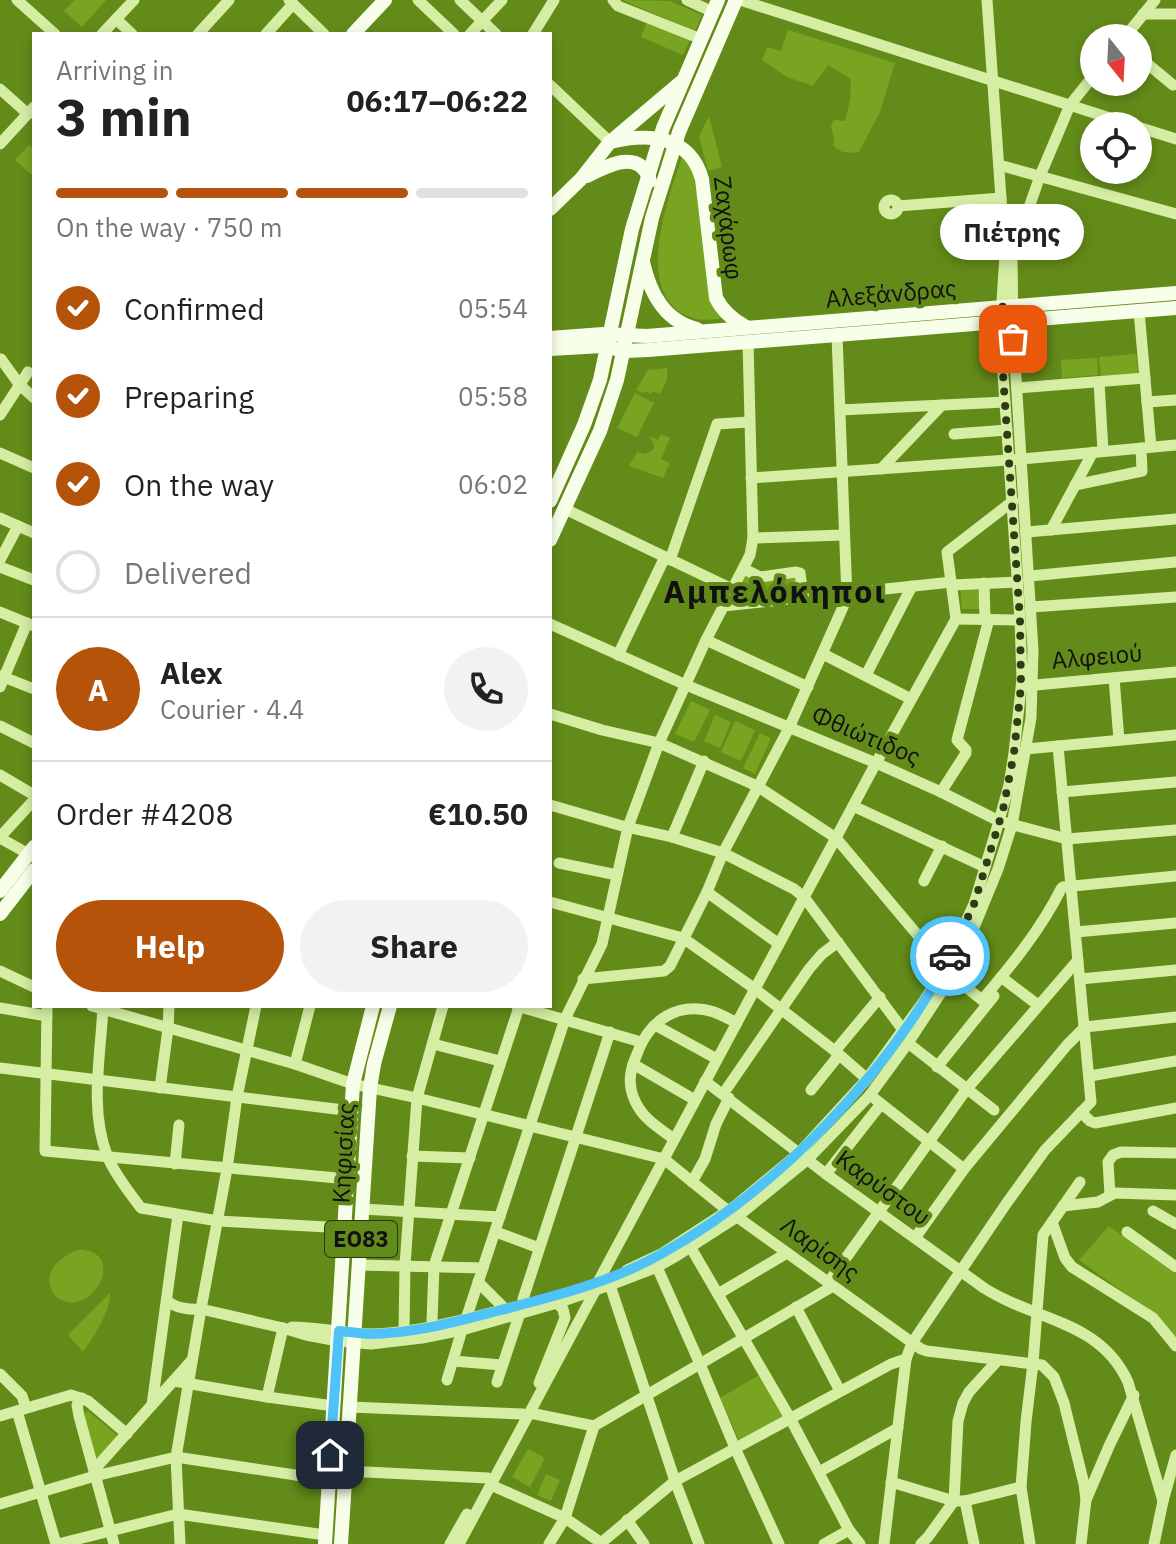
<!DOCTYPE html>
<meta charset="utf-8">
<style>
body{margin:0;font-family:"IBM Plex Sans",sans-serif;background:#f2f2f2;color:#222;height:100vh;display:flex;flex-direction:column;font-size:30px;white-space:nowrap}
*{box-sizing:border-box;margin:0}
p{font-size:26px;color:#767676}
.icon{flex:none;width:44px;height:44px;fill:none;stroke:currentColor;stroke-width:2;stroke-linecap:round;stroke-linejoin:round}
.map{position:relative;flex:1;overflow:hidden}
.details{position:absolute;left:32px;top:32px;width:520px;height:976px;display:flex;flex-direction:column;background:#fff;border-radius:0px;box-shadow:0 4px 12px #0003}
.details>*{flex:none}
.needle{width:52px;rotate:162deg}
.buttons{position:absolute;left:1080px;top:24px;display:grid;gap:16px}
.buttons a{display:grid;place-items:center;width:72px;height:72px;border-radius:50%;background:#fff;box-shadow:0 4px 12px #0003;font-size:40px}
.pin{position:absolute;display:grid;place-items:center;width:68px;height:68px;color:#fff;margin:-34px;border-radius:16px;box-shadow:0 4px 12px #0006}
.courier{position:absolute;display:grid;place-items:center;width:80px;height:80px;margin:-40px;border:6px solid #4fc3f7;border-radius:50%;background:#fff;color:#222;box-shadow:0 2px 10px #0007}
.bubble{position:absolute;height:56px;border-radius:28px;background:#fff;box-shadow:0 4px 12px #0003;font-size:26px;font-weight:700;line-height:56px;text-align:center}
.overview em{font-style:normal;font-weight:700}
.overview div{display:flex;flex-direction:column-reverse}
.overview{display:flex;align-items:center;justify-content:space-between;height:136px;padding:0 24px}
h1{font-size:52px;font-weight:700;line-height:60px}
.bar{display:grid;grid-template-columns:repeat(4,1fr);gap:12px 8px;align-content:center;height:96px;padding:0 24px}
.bar i{height:10px;border-radius:6px;background:#e0e0e0}
.bar .current{background:#b45309}
.bar p{grid-column:span 4}
.line{display:flex;align-items:center;gap:20px;padding:0 24px;border-top:2px solid #e0e0e0}
.line div{flex:1}
.round{display:grid;place-items:center;flex:none;width:84px;height:84px;border-radius:42px;background:#f2f2f2}
ol{padding:0 24px;list-style:none}
li{display:flex;align-items:center;gap:24px;height:88px}
li p{margin-inline-start:auto}
li .icon{padding:8px;border-radius:50%;background:#b45309;color:#fff;stroke-width:4}
li:last-child{color:#767676}
li i{width:44px;height:44px;border:4px solid #e0e0e0;border-radius:50%}
.button{display:flex;gap:16px;margin-top:auto;padding:16px 24px}
.button a{flex:1;height:92px;border-radius:48px;background:#b45309;color:#fff;font-size:32px;font-weight:700;line-height:92px;text-align:center}
.button a+a{background:#f2f2f2;color:#222}
.map>svg:first-child{display:block}
</style>
<div class="map">
<svg width="1176" height="1544" viewBox="0 0 1176 1544">
<rect width="100%" height="100%" fill="#638b19"/>
<!-- green -->
<g fill="#79a422">
<path d="M75,0H106L82,27L64,11Z"/>
<path d="M622,0L670,1L702,15L695,31Z"/>
<path d="M647,22L690,40L683,55L641,37Z"/>
<path d="M788,30L895,63L880,112L859,152C847,153 841,154 833,145L834,138L831,126L834,120L845,121L850,100L851,79L828,65L813,86L787,77L762,60L767,47L781,51Z"/>
<path d="M709,116L722,167L708,171L699,137Z"/>
<path d="M29,145L34,149V177L15,160Z"/>
<path d="M684,151L693,165L727,318C716,319 701,322 690,317C630,294 670,194 684,151Z"/>
<path d="M1136,354L1138,373L1101,376L1099,357Z"/>
<path d="M1097,358L1098,375L1062,378L1061,360Z"/>
<path d="M667,368V380L660,394L653,391L651,394L646,391L643,393L636,390L648,370Z"/>
<path d="M635,393L654,403L637,437L617,428Z"/>
<path d="M661,434L670,438L661,459L670,463L663,478L629,466L637,452L645,454L653,450L654,445L650,436L658,440Z"/>
<path d="M745,574L798,576L800,592L732,600Z"/>
<path d="M960,588H978L979,595L983,598V609H962Z"/>
<path d="M691,701L710,710L694,742L675,734Z"/>
<path d="M715,715L731,722L720,748L704,741Z"/>
<path d="M735,721L755,730L741,761L721,752Z"/>
<path d="M760,733L771,738L755,774L743,768Z"/>
<path d="M1109,1226L1176,1274V1339L1157,1316L1079,1260Z"/>
<path d="M78,1250C123,1249 101,1306 68,1302C52,1300 44,1282 53,1268C58,1260 69,1253 78,1250Z"/>
<path d="M110,1293C110,1313 94,1336 83,1352L68,1335Z"/>
<path d="M761,1374L786,1416L740,1442L720,1398Z"/>
<path d="M88,1411L119,1437L97,1462L82,1415Z"/>
<path d="M528,1449L545,1458L530,1487L512,1477Z"/>
<path d="M546,1474L560,1480L551,1501L537,1495Z"/>
</g>
<g fill="none" stroke-linecap="round" stroke-linejoin="round">
<!-- minor -->
<g stroke="#d5eea4" stroke-width="11">
<path d="M17,0L55,34"/>
<path d="M289,0L324,34"/>
<path d="M418,0L454,34"/>
<path d="M460,0L496,34"/>
<path d="M613,0L618,6L701,39"/>
<path d="M687,0L713,12"/>
<path d="M740,0L1135,126"/>
<path d="M1143,14H1176"/>
<path d="M116,19L132,34"/>
<path d="M102,34L134,0"/>
<path d="M198,34L229,0"/>
<path d="M266,34L293,4"/>
<path d="M470,34L502,0"/>
<path d="M533,34L554,0"/>
<path d="M1124,38L1155,0"/>
<path d="M1138,56L1173,85"/>
<path d="M550,85L610,142"/>
<path d="M0,89L28,114"/>
<path d="M1138,127L1176,139"/>
<path d="M0,144L34,107"/>
<path d="M999,165L1176,214"/>
<circle cx="891" cy="207" r="7"/>
<path d="M898,206L1001,198"/>
<path d="M1139,311L1151,447"/>
<path d="M1,359L19,384L34,398"/>
<path d="M1099,382L1103,451"/>
<path d="M1017,388L1145,378"/>
<path d="M1147,402L1176,400"/>
<path d="M840,410L1005,402"/>
<path d="M0,415L28,372"/>
<path d="M954,434L1007,430"/>
<path d="M0,453L34,468"/>
<path d="M881,469L942,405"/>
<path d="M751,478L1022,459L1176,445"/>
<path d="M1075,485L1142,471L1141,448"/>
<path d="M565,509L732,589"/>
<path d="M0,518L34,533"/>
<path d="M1051,530L1093,452"/>
<path d="M1027,532L1176,519"/>
<path d="M753,538L844,535"/>
<path d="M0,560L18,526"/>
<path d="M670,560L717,424L749,422"/>
<path d="M0,567L34,580"/>
<path d="M744,569L760,577L796,572L800,573L803,597"/>
<path d="M1030,576L1176,562"/>
<path d="M984,583L985,619"/>
<path d="M952,585L1018,582"/>
<path d="M723,606L952,582"/>
<path d="M1031,607L1176,597"/>
<path d="M0,612L34,626"/>
<path d="M956,619L947,552L1013,501"/>
<path d="M956,619L1020,620"/>
<path d="M550,624L686,685L876,763L941,792L999,821L1067,839L1176,830"/>
<path d="M706,640L808,687"/>
<path d="M823,654L911,699"/>
<path d="M618,655L665,557"/>
<path d="M866,675L912,586"/>
<path d="M1,676L34,689"/>
<path d="M1114,678L1119,740"/>
<path d="M1025,686L1176,672"/>
<path d="M0,687L27,623"/>
<path d="M550,714L602,730L659,743L757,786L836,838L952,976L982,1000C1011,966 1041,929 1061,889L1063,887L1176,876"/>
<path d="M0,726L34,743"/>
<path d="M1026,749L1176,735"/>
<path d="M0,775L34,795"/>
<path d="M941,792L966,753V750L957,740L989,619"/>
<path d="M1062,792L1176,782"/>
<path d="M550,805L626,827L672,837L723,853L794,889L804,897L903,1030"/>
<path d="M853,806L985,867"/>
<path d="M0,837L34,800"/>
<path d="M672,837L704,761"/>
<path d="M0,838L34,857"/>
<path d="M559,863L617,875"/>
<path d="M924,881L942,846"/>
<path d="M707,892L779,944"/>
<path d="M550,902L683,938L755,989L835,1051L867,1079"/>
<path d="M1076,932L1176,923"/>
<path d="M0,971L34,987"/>
<path d="M1001,977L1038,1005"/>
<path d="M583,979L664,971L670,966L707,892L723,853L789,728L847,598L837,335"/>
<path d="M1080,979L1176,970"/>
<path d="M47,1006L45,1151L348,1179"/>
<path d="M92,1006L295,1064L353,1084L417,1098L664,1159L722,1206L921,1349L927,1351L1042,1365L1054,1377L1064,1403L1084,1484L1086,1500L1081,1544"/>
<path d="M103,1006C101,1055 89,1108 107,1155C112,1170 131,1195 141,1208L218,1221L345,1228"/>
<path d="M517,1006L641,1042"/>
<path d="M0,1008L47,1016"/>
<path d="M655,1025L717,1059"/>
<path d="M1085,1027L1176,1017"/>
<path d="M908,1043L994,1110"/>
<path d="M433,1044L500,1061"/>
<path d="M835,1051L880,997"/>
<path d="M295,1064L310,1006"/>
<path d="M633,1064L695,1100"/>
<path d="M937,1067L994,996"/>
<path d="M0,1068L352,1111"/>
<path d="M1090,1076L1176,1061"/>
<path d="M705,1081L826,1174L984,1288C1035,1321 1100,1320 1128,1382L1163,1501"/>
<path d="M160,1088L168,1029L169,1006"/>
<path d="M811,1090L839,1055"/>
<path d="M723,1094L809,969L822,954L838,942"/>
<path d="M870,1095L964,1169"/>
<path d="M1081,1112L1090,1121L1095,1123L1176,1108"/>
<path d="M674,1139C659,1128 643,1119 635,1101C627,1084 630,1070 637,1054C649,1020 678,1001 714,1012C722,1015 729,1019 737,1023"/>
<path d="M412,1156L470,1158"/>
<path d="M175,1164L179,1125"/>
<path d="M826,1174L881,1104"/>
<path d="M692,1182L705,1159L716,1124L729,1098"/>
<path d="M1110,1195L1108,1162L1113,1155L1121,1152L1176,1153"/>
<path d="M1063,1206L1098,1202L1115,1193L1176,1195"/>
<path d="M363,1209L500,1217"/>
<path d="M1153,1211L1176,1224"/>
<path d="M1052,1222L1065,1258L1072,1267L1153,1318L1176,1346"/>
<path d="M496,1232L539,1248"/>
<path d="M1127,1232L1176,1267"/>
<path d="M915,1238L964,1169L1067,1045L1085,1027"/>
<path d="M691,1248L790,1418L849,1530L860,1544"/>
<path d="M359,1265L483,1268"/>
<path d="M657,1267L700,1364L735,1448L779,1544"/>
<path d="M627,1270L661,1254L735,1206L799,1153L867,1079L924,1001L945,966L974,904L999,821L1009,785L1014,753L1022,679L1020,620L1000,331L1005,255L987,0"/>
<path d="M478,1282L505,1309"/>
<path d="M598,1282L876,763L956,619"/>
<path d="M828,1283L966,1090L1078,960"/>
<path d="M610,1285L675,1481L699,1544"/>
<path d="M718,1294L787,1253"/>
<path d="M167,1300C173,1308 191,1310 201,1309L283,1328L306,1335L338,1341L371,1344L422,1338L462,1330L557,1303L610,1285L657,1267L678,1255L737,1217L807,1160L870,1095L908,1043L952,976L966,947L998,869L1012,825L1031,718L1033,650L1013,330L1012,256L1040,176L1070,105L1094,75"/>
<path d="M525,1304L523,1299L610,1032"/>
<path d="M796,1307L840,1391"/>
<path d="M466,1319L565,1019L602,944L628,827L659,743L706,640L750,555L753,538L748,342"/>
<path d="M292,1327C319,1327 346,1334 373,1334C426,1332 476,1316 527,1304"/>
<path d="M434,1327L432,1322L434,1266L519,1007"/>
<path d="M404,1331L405,1265L417,1098L443,1006"/>
<path d="M453,1361L502,1365"/>
<path d="M0,1374L22,1396L26,1408"/>
<path d="M447,1380L462,1330"/>
<path d="M174,1381L267,1397L334,1406"/>
<path d="M497,1382L520,1313"/>
<path d="M539,1383L565,1318L563,1309L557,1303"/>
<path d="M267,1397L283,1328"/>
<path d="M82,1398L77,1405L79,1416L114,1544"/>
<path d="M152,1405L178,1215"/>
<path d="M350,1407L523,1414"/>
<path d="M17,1411L56,1544"/>
<path d="M530,1413L594,1426"/>
<path d="M0,1416L71,1395L88,1401L127,1434"/>
<path d="M594,1426L833,1286"/>
<path d="M94,1470L192,1360"/>
<path d="M346,1471L488,1478"/>
<path d="M819,1472L898,1428"/>
<path d="M891,1482L954,1501H965L1021,1487"/>
<path d="M491,1485L565,1518L603,1544"/>
<path d="M1086,1500L1110,1444L1134,1395"/>
<path d="M965,1501L974,1544"/>
<path d="M0,1504L95,1476L176,1457L328,1480"/>
<path d="M627,1520L644,1544"/>
<path d="M601,1543L675,1481L891,1364L906,1359"/>
<path d="M58,1544L178,1514L325,1535"/>
<path d="M180,1544L176,1457L201,1309L227,1169L237,1097L256,1006"/>
<path d="M450,1544L467,1514"/>
<path d="M459,1544L595,1291"/>
<path d="M549,1544L565,1518L594,1426"/>
<path d="M824,1544L849,1530"/>
<path d="M884,1544L906,1359L912,1343L1006,1204L1045,1150L1091,1102L1058,746"/>
<path d="M921,1544L928,1537L954,1501L958,1421L963,1403L969,1392L998,1360"/>
<path d="M1030,1544L1021,1487L1026,1422L1033,1363L1043,1235L1080,1182"/>
<path d="M1154,1544L1163,1501L1176,1455"/>
</g>
<!-- major -->
<g stroke="#f7ffea" stroke-width="14">
<path d="M353,34L385,0"/>
<path d="M610,142C648,133 690,135 702,179L716,298C723,312 733,320 746,327"/>
<path d="M587,176C608,165 640,148 650,181"/>
<path d="M550,209L581,179L610,142L681,82"/>
<path d="M643,262C650,293 664,321 697,329"/>
<path d="M550,338L603,334L647,336L1176,293"/>
<path d="M550,349L602,346L625,351L648,350L1176,308"/>
<path d="M550,501L584,425L600,380L632,229L663,128L718,0"/>
<path d="M550,540L600,431L617,380L652,218L679,132L736,0"/>
<path d="M0,891L34,847"/>
<path d="M0,914L34,870"/>
<path d="M325,1544L353,1084L373,1006"/>
<path d="M341,1544L370,1088L374,1064L390,1006"/>
</g>
</g>
<g fill="none" stroke-linecap="round" stroke-linejoin="round">
<!-- done -->
<path stroke="#2e3c14" stroke-width="8" stroke-dasharray="0 14.4" d="M950,956L974,904L1003,810L1014,753L1021,686L1020,620L1000,331L1001,307L1012,306L1013,339"/>
<!-- route -->
<path stroke="#4fc3f7" stroke-width="10" d="M330,1455L339,1331C349,1332 359,1333 369,1334C414,1334 458,1321 501,1310C555,1296 612,1282 661,1254C777,1190 889,1073 950,956"/>
</g>
<g text-anchor="middle" stroke-width="8" stroke-linejoin="round" paint-order="stroke">
<!-- shield labels -->
<rect fill="#638b19" stroke="#2a3613" stroke-width="2" x="325" y="1221" width="72" height="36" rx="6"/>
<g font-size="22" font-weight="bold" fill="#111">
<text x="361" y="1247">ΕΟ83</text>
</g>
<!-- street labels -->
<g font-size="24" fill="#111" stroke="#638b19">
<text transform="translate(728 228) rotate(83)" y="8">Ζαχάρωφ</text>
<text transform="translate(891 294) rotate(-5)" y="8">Αλεξάνδρας</text>
<text transform="translate(1097 657) rotate(-5)" y="8">Αλφειού</text>
<text transform="translate(866 736) rotate(23)" y="8">Φθιώτιδος</text>
<text transform="translate(344 1153) rotate(-87)" y="8">Κηφισίας</text>
<text transform="translate(883 1188) rotate(36)" y="8">Καρύστου</text>
<text transform="translate(820 1249) rotate(36)" y="8">Λαρίσης</text>
</g>
<!-- district labels -->
<g font-size="32" font-weight="bold" letter-spacing="2" fill="#111" stroke="#638b19">
<text x="775" y="603">Αμπελόκηποι</text>
</g>
</g>
</svg>
<div class="buttons">
<a><svg class="needle" viewBox="-14 -14 28 28"><path d="M0-13l5 13h-10z" fill="#e53935"/><path d="M0 13l5-13h-10z" fill="#767676"/></svg></a>
<a><svg class="icon" aria-label="locate" viewBox="0 0 24 24"><circle cx="12" cy="12" r="6"/><path d="M12 2v4M12 18v4M2 12h4M18 12h4"/></svg></a>
</div>
<div class="pin" style="left:1013px;top:339px;background:#ea580c"><svg class="icon" aria-label="bag" viewBox="0 0 24 24"><path d="M5 8h14l-1 12H6zM9 8a3 3 0 0 1 6 0"/></svg></div>
<div class="pin" style="left:330px;top:1455px;background:#1f2937"><svg class="icon" aria-label="home" viewBox="0 0 24 24"><path d="M3 11l9-7 9 7M6 9v11h12V9"/></svg></div>
<div class="courier" style="left:950px;top:956px"><svg class="icon" aria-label="car" viewBox="0 0 24 24"><path d="M5 17H2v-5l4-1 3-4h7l3 4 3 1v5h-3M9 17h6M6 11h13"/><circle cx="7" cy="17" r="2"/><circle cx="17" cy="17" r="2"/></svg></div>
<div class="bubble" style="left:940px;top:204px;width:144px">Πιέτρης</div>
<section class="details">
<div class="overview"><div><h1>3 min</h1><p>Arriving in</p></div><em>06:17–06:22</em></div>
<div class="bar"><i class="current"></i><i class="current"></i><i class="current"></i><i></i><p>On the way · 750 m</p></div>
<ol>
<li><svg class="icon" aria-label="check" viewBox="0 0 24 24"><path d="M5 12l5 5 9-10"/></svg>Confirmed<p>05:54</p></li>
<li><svg class="icon" aria-label="check" viewBox="0 0 24 24"><path d="M5 12l5 5 9-10"/></svg>Preparing<p>05:58</p></li>
<li><svg class="icon" aria-label="check" viewBox="0 0 24 24"><path d="M5 12l5 5 9-10"/></svg>On the way<p>06:02</p></li>
<li><i></i>Delivered</li>
</ol>
<div class="line" style="height:144px"><b class="round" style="background:#b45309;color:#fff">A</b><div><b>Alex</b><p>Courier · 4.4</p></div><a class="round"><svg class="icon" aria-label="phone" viewBox="0 0 24 24"><path d="M5 4h4l2 5-3 2q2 4 5 5l2-3 5 2v4C11 20 4 13 5 4z"/></svg></a></div>
<div class="line" style="height:104px"><div>Order #4208</div><b>€10.50</b></div>
<div class="button"><a>Help</a><a>Share</a></div>
</section>
</div>
